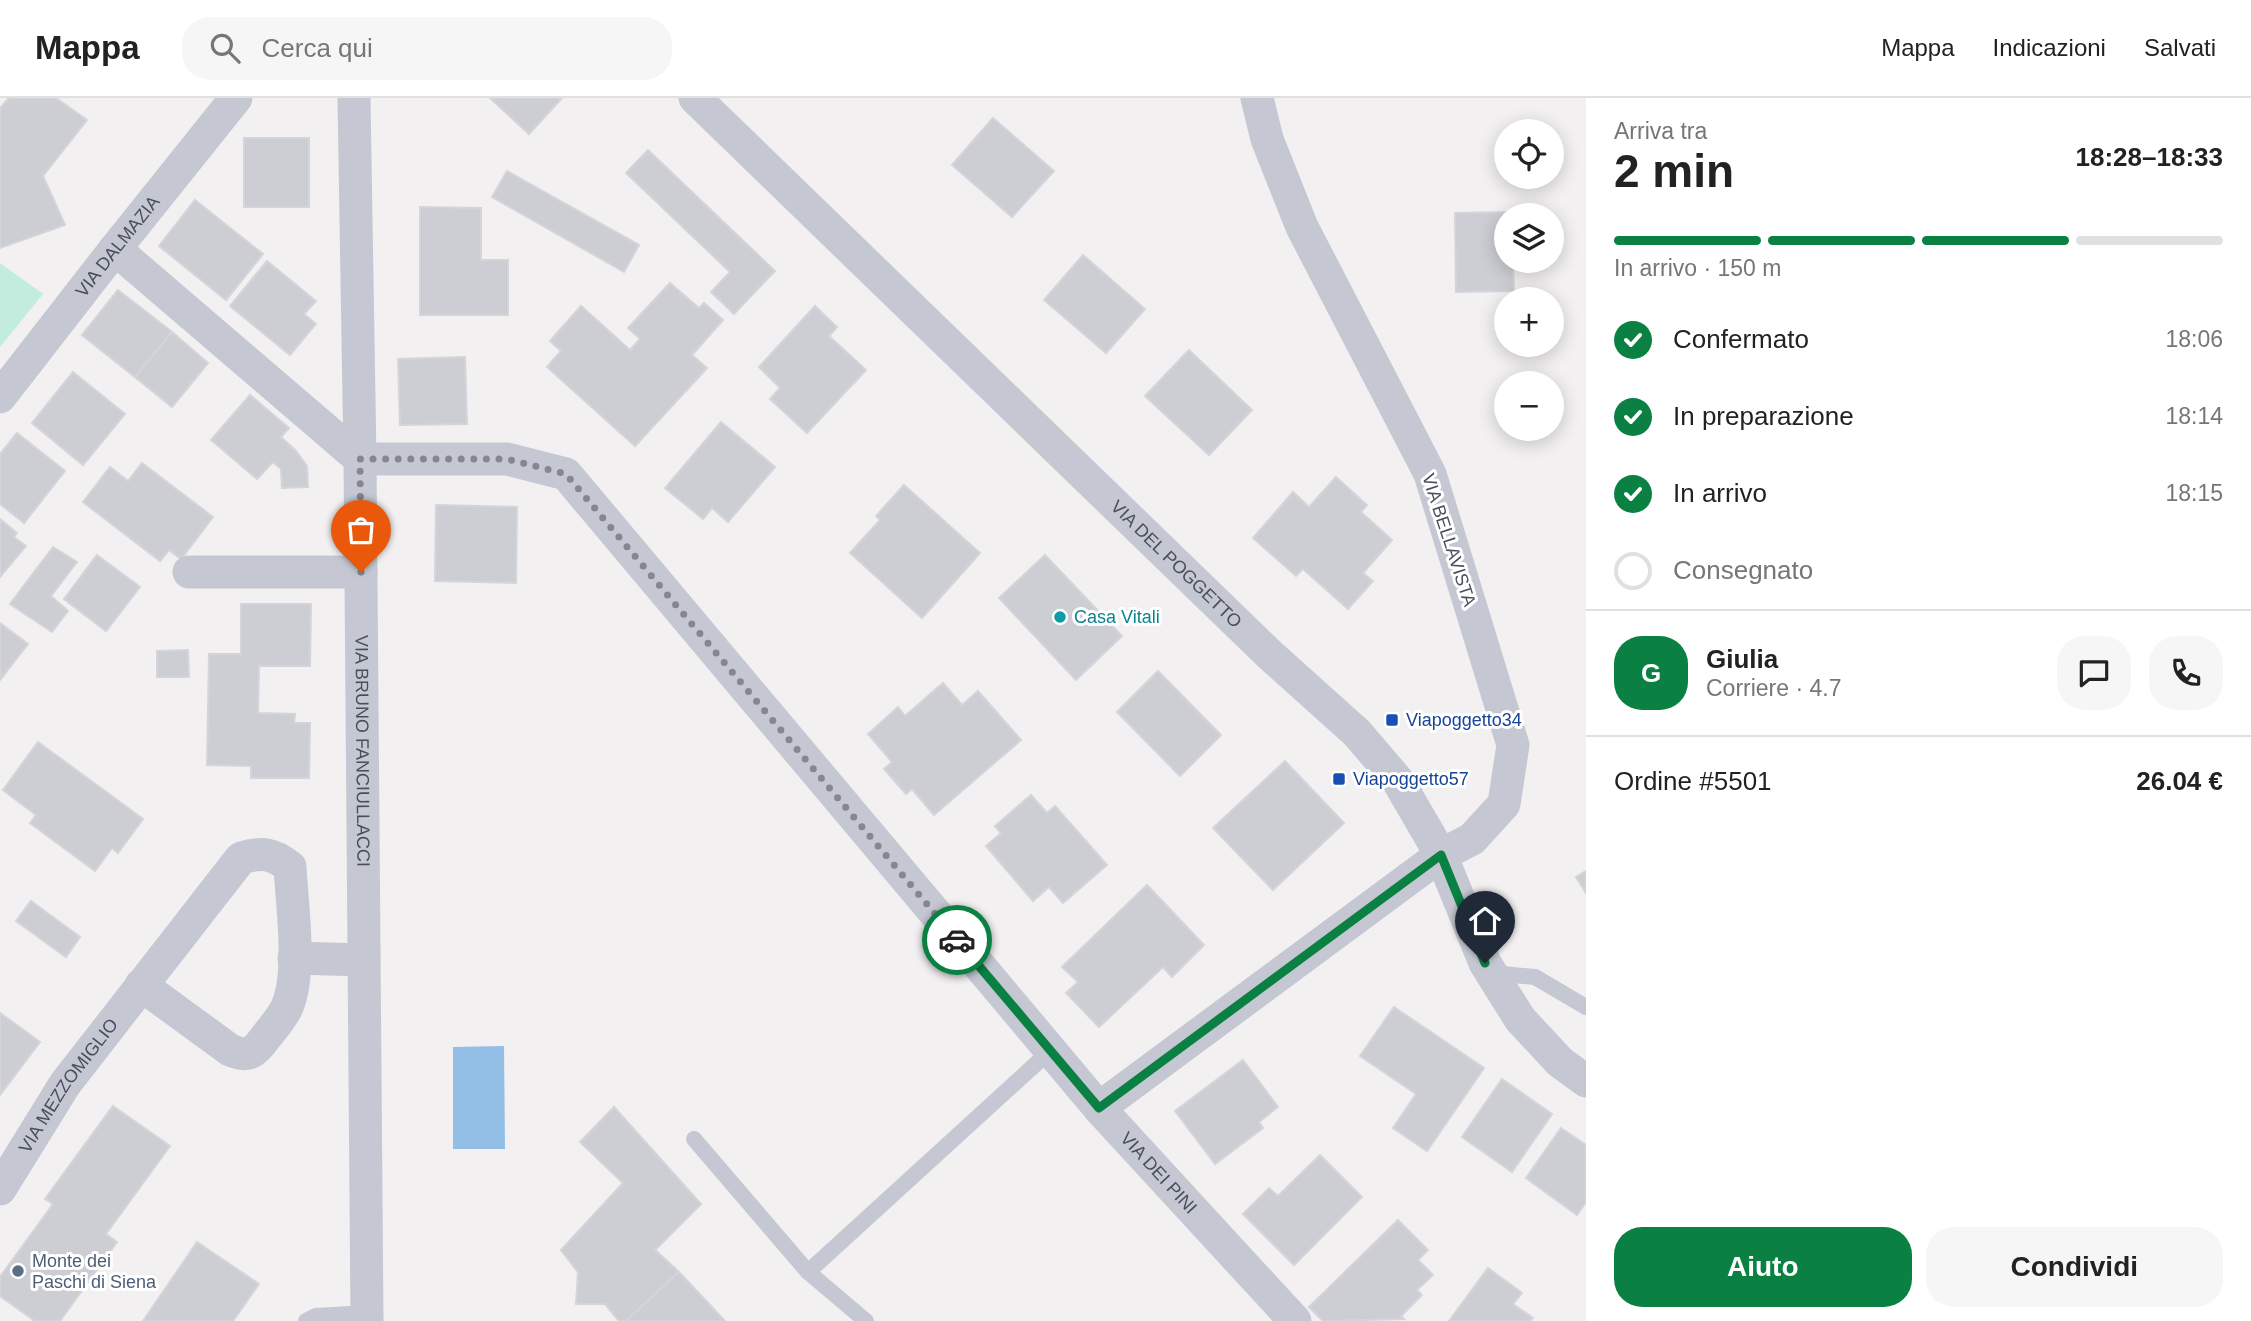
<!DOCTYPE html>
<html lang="it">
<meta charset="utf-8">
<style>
body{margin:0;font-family:Helvetica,sans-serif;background:#f6f6f6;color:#222;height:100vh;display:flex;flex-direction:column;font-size:26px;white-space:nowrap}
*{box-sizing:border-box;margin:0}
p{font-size:23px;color:#767676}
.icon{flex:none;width:38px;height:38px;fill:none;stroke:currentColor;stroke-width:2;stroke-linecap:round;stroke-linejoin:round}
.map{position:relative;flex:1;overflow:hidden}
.drawer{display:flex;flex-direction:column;background:#fff;width:665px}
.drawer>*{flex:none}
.fabs{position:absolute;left:1494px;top:21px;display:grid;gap:14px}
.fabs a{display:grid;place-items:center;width:70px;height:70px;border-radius:50%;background:#fff;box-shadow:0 4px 18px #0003;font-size:35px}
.pin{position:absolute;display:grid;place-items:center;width:60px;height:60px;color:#fff;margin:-72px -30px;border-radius:50% 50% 50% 0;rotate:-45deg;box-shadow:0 0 7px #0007}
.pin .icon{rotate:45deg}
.courier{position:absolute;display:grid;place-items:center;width:70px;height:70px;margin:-35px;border:5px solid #0b8043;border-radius:50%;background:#fff;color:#222;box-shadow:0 2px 9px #0007}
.overview em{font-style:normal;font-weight:600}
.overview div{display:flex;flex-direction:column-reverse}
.overview{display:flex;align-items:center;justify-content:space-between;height:119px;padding:0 28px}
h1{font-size:46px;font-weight:600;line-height:52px}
.bar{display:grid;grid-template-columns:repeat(4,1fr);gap:10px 7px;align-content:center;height:84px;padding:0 28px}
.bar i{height:9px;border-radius:5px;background:#e0e0e0}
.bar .selected{background:#0b8043}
.bar p{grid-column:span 4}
.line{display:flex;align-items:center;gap:18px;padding:0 28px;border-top:2px solid #e0e0e0}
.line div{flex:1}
.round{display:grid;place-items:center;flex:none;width:74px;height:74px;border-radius:28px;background:#f6f6f6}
ol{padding:0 28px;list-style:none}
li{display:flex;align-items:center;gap:21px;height:77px}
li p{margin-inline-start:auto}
li .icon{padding:7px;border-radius:50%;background:#0b8043;color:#fff;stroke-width:4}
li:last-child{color:#767676}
li i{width:38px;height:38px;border:4px solid #e0e0e0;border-radius:50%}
.cta{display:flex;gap:14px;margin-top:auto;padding:14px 28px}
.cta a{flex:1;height:80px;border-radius:28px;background:#0b8043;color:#fff;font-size:28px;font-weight:600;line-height:80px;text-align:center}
.cta a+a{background:#f6f6f6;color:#222}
header{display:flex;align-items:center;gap:42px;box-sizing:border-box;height:98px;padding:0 35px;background:#fff;border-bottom:2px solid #e0e0e0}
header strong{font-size:33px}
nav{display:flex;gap:38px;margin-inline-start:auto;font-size:24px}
.search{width:490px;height:63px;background:#f6f6f6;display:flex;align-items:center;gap:18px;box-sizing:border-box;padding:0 24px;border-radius:28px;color:#767676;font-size:26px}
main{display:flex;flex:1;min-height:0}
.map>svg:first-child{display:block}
</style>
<header>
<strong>Mappa</strong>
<div class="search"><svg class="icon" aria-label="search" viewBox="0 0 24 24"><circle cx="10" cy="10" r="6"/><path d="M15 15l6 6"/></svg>Cerca qui</div>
<nav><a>Mappa</a><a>Indicazioni</a><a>Salvati</a></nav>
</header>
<main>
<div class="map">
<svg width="1586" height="1223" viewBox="0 0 1586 1223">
<rect width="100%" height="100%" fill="#f2f0f0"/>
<!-- green -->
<path fill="#c2ecdd" d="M0,165L43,196L0,249Z"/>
<!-- water -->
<path fill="#93bee5" d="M504,948L505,1051H453V949Z"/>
<!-- building -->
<g fill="#cdced4" stroke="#d4d4db" stroke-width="2">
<path d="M9,0H56L87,22L43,78L65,127L0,150V10Z"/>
<path d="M490,0H562L529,36Z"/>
<path d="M993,20L1054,73L1012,119L952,67Z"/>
<rect x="244" y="40" width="65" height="69"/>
<path d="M648,52L775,173L734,216L711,194L730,174L626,75Z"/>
<path d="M507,73L639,147L624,174L492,99Z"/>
<path d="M195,102L263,156L226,202L159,148Z"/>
<path d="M420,109L481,110V162H508V217H420Z"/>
<path d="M1513,114V117H1507V163H1513L1514,193L1456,194L1455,115Z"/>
<path d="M1083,157L1145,211L1106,255L1044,202Z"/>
<path d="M267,163L316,203L304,216L316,226L290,257L230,208Z"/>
<path d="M670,185L699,210L704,205L723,222L692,257L707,270L635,348L547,269L561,253L550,243L581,208L630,252L640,241L628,230Z"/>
<path d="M118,192L172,234L135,279L82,237Z"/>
<path d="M815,208L837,229L829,238L866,272L807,335L770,301L780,290L759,269Z"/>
<path d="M172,234L208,265L172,309L135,279Z"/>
<path d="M1189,252L1252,312L1209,357L1145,298Z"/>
<path d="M465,259L467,326L400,327L398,261Z"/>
<path d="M73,274L125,316L83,367L32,325Z"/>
<path d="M250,297L289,330L281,339L296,353L307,368L308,389L282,390L281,371L273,364L257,381L211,342Z"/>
<path d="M721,324L775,369L728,424L712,410L703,421L665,390Z"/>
<path d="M17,335L65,373L24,425L0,406V356Z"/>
<path d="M142,365L213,419L181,461L169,452L160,463L83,404L110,369L128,383Z"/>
<path d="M1336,379L1367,407L1361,414L1392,442L1363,475L1373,483L1348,511L1303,471L1296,478L1253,440L1293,394L1309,409Z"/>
<path d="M904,387L980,455L922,520L850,455L880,422L876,418Z"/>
<path d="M436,407L517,409L516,485L435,483Z"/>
<path d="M0,421L17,435L14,439L26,448L0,479Z"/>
<path d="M53,449L77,464L51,498L68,513L52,534L10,506Z"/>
<path d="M97,457L140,489L106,533L64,501Z"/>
<path d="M1045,457L1122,538L1076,582L999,500Z"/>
<path d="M241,506H311L310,568H259L258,615L295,616L294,625H310L309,680H251V668L207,667L209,556H241Z"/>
<path d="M0,525L28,546L0,582Z"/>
<path d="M188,552L189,579H157V553Z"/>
<path d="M1158,573L1221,637L1180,678L1117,614Z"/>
<path d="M943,585L962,607L978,593L1021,642L934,717L912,691L906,696L884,671L892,664L868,636L898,609L905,618Z"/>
<path d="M38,644L143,721L118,755L112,750L95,773L30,725L36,717L3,692Z"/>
<path d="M1285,663L1344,725L1273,792L1213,730Z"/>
<path d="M1031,697L1047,715L1055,708L1107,767L1063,805L1049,789L1033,803L986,748L1001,735L995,728Z"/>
<path d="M1586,773V795L1576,779Z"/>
<path d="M1147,787L1204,847L1172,879L1163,869L1099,929L1066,895L1078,884L1062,869Z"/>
<path d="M31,803L80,839L66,859L16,823Z"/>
<path d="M1394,909L1484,970L1427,1053L1393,1030L1416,996L1360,958Z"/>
<path d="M0,915L40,944L0,997Z"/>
<path d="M1243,962L1278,1009L1259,1024L1263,1030L1215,1066L1175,1013Z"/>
<path d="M1502,981L1552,1016L1512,1074L1462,1039Z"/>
<path d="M113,1008L170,1048L106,1136L117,1144L60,1223H35L0,1198V1179L53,1106L45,1101Z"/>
<path d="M614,1009L701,1106L655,1152L679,1174L626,1223H619L605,1206H576L578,1174L561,1152L623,1085L580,1044Z"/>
<path d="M1561,1030L1586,1047V1104L1577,1117L1526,1080Z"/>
<path d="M1320,1057L1362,1099L1294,1167L1243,1116L1269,1090L1278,1098Z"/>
<path d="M1398,1122L1428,1152L1418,1162L1433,1177L1417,1192L1422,1197L1401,1218L1404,1221L1323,1223L1309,1209Z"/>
<path d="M197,1144L259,1186L233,1223H143Z"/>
<path d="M1488,1170L1522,1195L1513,1206L1533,1220L1530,1223H1449Z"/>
<path d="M679,1174L725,1223H626Z"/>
</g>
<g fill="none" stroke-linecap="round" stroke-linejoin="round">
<!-- service -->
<g stroke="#c5c8d3" stroke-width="16">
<path d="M1492,875L1535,879L1586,909"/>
<path d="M694,1041L808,1174L866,1223"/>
<path d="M808,1174L1050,953"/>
<path d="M306,1223L316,1218L367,1215"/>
</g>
<!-- minor -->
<g stroke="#c5c8d3" stroke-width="33">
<path id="s1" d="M354,0L360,361L367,1223"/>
<path id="s2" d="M695,0L1269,556L1357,635L1398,683L1441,757L1485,865L1520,921L1560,964L1586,983"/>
<path id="s3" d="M115,151L360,361H507L566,376L1099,1010L1295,1223"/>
<path id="s4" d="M0,299L115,151L236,0"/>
<path d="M189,474H361"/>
<path d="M294,860L364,862"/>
<path d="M1099,1010L1441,757L1472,741L1504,706L1513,647L1430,376L1302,129L1267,41L1257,0"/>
<path id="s5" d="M0,1091L65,986L241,760C262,754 273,755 290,769C292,807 302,875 287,909C282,920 272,931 265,940C254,955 248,960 230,952L141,887"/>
</g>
</g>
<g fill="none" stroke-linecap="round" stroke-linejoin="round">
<!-- done -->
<path stroke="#848790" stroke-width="7" stroke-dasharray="0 12.6" d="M361,474L360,361H507L566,376L957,842"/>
<!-- route -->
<path stroke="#0b8043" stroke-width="9" d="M957,842L1099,1010L1441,757L1485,865"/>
</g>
<!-- markers -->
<circle fill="#0f9aa8" stroke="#fff" stroke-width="2.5" cx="1060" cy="519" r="7"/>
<g fill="#1a4fb4" stroke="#fff" stroke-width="2.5">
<rect x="1385" y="615" width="14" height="14" rx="3.5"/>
<rect x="1332" y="674" width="14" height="14" rx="3.5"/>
</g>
<circle fill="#5c6f8a" stroke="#fff" stroke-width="2.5" cx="18" cy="1173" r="7"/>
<g text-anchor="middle" stroke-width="6" stroke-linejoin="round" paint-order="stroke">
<!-- street labels -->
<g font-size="18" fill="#494e5c" stroke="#fff">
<text dy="6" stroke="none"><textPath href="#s4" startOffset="191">VIA DALMAZIA</textPath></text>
<text transform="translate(1449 442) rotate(72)" y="6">VIA BELLAVISTA</text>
<text dy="6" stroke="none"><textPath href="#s2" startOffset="670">VIA DEL POGGETTO</textPath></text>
<text dy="6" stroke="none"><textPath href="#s1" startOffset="653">VIA BRUNO FANCIULLACCI</textPath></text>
<text dy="6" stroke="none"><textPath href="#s5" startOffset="124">VIA MEZZOMIGLIO</textPath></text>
<text dy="6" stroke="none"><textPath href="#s3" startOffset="1447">VIA DEI PINI</textPath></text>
</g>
<!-- culture labels -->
<g font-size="18" fill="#0d838f" stroke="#fff" text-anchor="start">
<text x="1074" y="525">Casa Vitali</text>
</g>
<!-- transit labels -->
<g font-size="18" fill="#164399" stroke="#fff" text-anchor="start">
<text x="1406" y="628">Viapoggetto34</text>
<text x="1353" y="687">Viapoggetto57</text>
</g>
<!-- service labels -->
<g font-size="18" fill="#4e5e75" stroke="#fff" text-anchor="start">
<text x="32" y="1169">Monte dei<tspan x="32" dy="21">Paschi di Siena</tspan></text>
</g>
</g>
</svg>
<div class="fabs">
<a><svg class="icon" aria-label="locate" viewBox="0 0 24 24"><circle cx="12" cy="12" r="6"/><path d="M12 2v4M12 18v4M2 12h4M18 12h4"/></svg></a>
<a><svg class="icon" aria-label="layers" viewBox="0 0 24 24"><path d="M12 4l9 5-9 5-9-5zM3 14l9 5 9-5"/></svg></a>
<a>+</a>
<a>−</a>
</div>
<div class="pin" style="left:361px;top:474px;background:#ea580c"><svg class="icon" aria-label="bag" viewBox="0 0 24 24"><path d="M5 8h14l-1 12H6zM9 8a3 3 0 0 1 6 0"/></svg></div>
<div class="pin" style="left:1485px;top:865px;background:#1f2937"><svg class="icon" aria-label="home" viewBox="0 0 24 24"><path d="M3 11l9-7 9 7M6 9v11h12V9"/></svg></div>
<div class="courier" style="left:957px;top:842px"><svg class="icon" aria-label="car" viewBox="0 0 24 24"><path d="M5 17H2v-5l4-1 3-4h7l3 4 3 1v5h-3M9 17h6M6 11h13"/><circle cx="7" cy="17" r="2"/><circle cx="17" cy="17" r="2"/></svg></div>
</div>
<section class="drawer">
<div class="overview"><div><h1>2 min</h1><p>Arriva tra</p></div><em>18:28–18:33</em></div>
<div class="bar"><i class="selected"></i><i class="selected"></i><i class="selected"></i><i></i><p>In arrivo · 150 m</p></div>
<ol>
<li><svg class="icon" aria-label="check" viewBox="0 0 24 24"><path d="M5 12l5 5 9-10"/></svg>Confermato<p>18:06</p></li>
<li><svg class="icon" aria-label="check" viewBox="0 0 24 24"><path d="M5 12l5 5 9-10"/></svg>In preparazione<p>18:14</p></li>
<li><svg class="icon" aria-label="check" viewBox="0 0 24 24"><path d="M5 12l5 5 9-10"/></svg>In arrivo<p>18:15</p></li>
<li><i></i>Consegnato</li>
</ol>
<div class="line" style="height:126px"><b class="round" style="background:#0b8043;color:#fff">G</b><div><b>Giulia</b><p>Corriere · 4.7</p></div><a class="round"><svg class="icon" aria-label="chat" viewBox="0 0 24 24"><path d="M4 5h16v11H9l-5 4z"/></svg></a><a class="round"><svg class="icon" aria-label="phone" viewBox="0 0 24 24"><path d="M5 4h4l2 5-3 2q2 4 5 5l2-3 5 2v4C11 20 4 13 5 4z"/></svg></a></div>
<div class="line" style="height:91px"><div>Ordine #5501</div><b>26.04 €</b></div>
<div class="cta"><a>Aiuto</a><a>Condividi</a></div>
</section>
</main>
